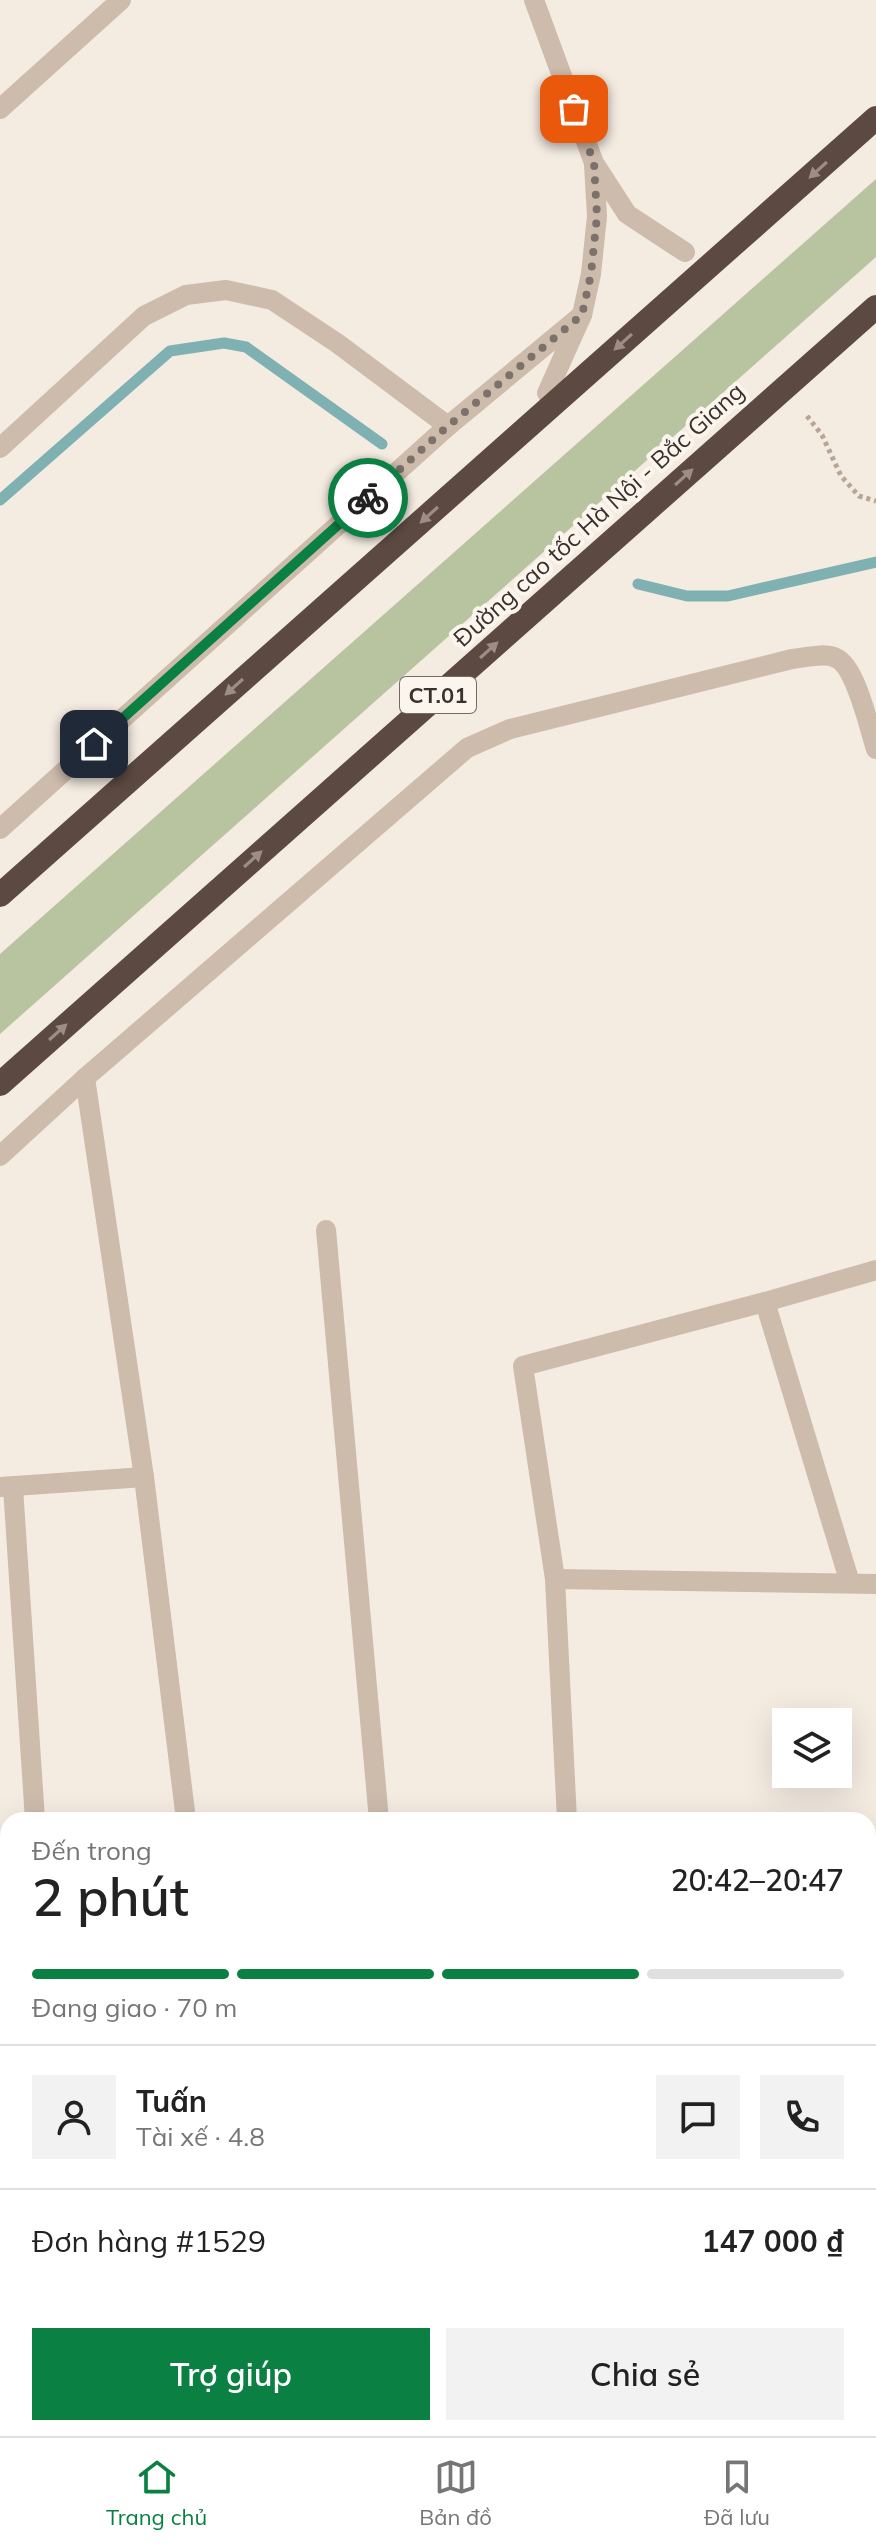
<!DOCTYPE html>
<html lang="vi">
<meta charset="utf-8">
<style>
body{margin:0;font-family:Mulish,sans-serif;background:#f2f2f2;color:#222;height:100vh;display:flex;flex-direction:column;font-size:30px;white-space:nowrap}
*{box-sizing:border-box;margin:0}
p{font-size:26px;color:#767676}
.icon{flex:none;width:44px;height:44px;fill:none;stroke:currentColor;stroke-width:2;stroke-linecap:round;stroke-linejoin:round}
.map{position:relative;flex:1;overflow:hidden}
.drawer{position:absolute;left:0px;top:1812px;width:876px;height:624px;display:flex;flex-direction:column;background:#fff;border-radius:24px 24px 0 0;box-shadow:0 8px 32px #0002}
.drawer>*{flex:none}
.tools{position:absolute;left:772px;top:1708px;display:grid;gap:16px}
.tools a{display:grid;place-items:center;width:80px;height:80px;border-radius:0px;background:#fff;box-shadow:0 8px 32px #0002;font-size:40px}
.pin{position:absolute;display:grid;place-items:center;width:68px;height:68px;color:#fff;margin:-34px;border-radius:16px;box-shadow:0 4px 12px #0006}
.courier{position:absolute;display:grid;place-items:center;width:80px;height:80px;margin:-40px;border:6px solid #0b8043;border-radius:50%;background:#fff;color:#222;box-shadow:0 2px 10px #0007}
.overview em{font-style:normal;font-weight:600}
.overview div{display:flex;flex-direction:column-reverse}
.overview{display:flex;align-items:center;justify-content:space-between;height:136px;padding:0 32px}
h1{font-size:52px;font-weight:600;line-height:60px}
.bar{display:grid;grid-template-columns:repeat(4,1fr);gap:12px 8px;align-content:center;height:96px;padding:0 32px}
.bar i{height:10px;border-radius:6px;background:#e0e0e0}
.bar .on{background:#0b8043}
.bar p{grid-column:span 4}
.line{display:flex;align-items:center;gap:20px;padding:0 32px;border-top:2px solid #e0e0e0}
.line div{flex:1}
.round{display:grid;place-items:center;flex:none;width:84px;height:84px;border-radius:0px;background:#f2f2f2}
.cta{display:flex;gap:16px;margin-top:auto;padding:16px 32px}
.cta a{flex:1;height:92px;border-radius:0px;background:#0b8043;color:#fff;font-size:32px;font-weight:600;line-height:92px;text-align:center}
.cta a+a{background:#f2f2f2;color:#222}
.tab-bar{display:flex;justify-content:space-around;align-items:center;height:112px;border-top:2px solid #e0e0e0;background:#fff;font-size:22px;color:#767676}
.tab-bar a{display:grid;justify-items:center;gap:4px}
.tab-bar .on{color:#0b8043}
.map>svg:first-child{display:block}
</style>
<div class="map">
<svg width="876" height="2436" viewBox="0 0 876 2436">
<rect width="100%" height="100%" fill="#f4ebe1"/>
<!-- green -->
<path fill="#b8c4a0" d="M876,179V257L0,1034V954Z"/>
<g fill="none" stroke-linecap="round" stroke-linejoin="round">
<!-- stream -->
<g stroke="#7fb0b2" stroke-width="11">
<path d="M0,500L170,351L224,343L246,347L382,444"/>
<path d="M638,584L687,596H728L876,562"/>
</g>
<!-- path -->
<path stroke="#b9a596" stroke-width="5" stroke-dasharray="4 4" stroke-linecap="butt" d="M807,416L822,435L841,476L859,496L876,501"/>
<!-- minor -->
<g stroke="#cdbbac" stroke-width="20">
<path d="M534,0L594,163L627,214L685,252"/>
<path d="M0,109L121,0"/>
<path d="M582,315L591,274L597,216L594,165"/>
<path d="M0,448L144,316L186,295L226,290L272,300L337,343L448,426"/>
<path d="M0,829L448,426L582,315L547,393"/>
<path d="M85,1078L144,1477L186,1820"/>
<path d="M0,1156L85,1078L467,748L510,729L792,659C805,658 824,652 836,658C856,666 869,728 876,749"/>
<path d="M326,1230L379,1820"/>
<path d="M765,1302L850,1583"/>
<path d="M0,1487L144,1477"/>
<path d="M13,1487L35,1820"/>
<path d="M555,1579L876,1584"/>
<path d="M567,1820L555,1579L523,1366L765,1302L876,1270"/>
<path d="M0,1860H8"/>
<path d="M868,1876L876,1877"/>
<path d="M868,2367L876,2363"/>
<path d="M74,2428L75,2436"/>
<path d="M481,2428L482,2436"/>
<path d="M229,2436L230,2428"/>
<path d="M691,2436L712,2428"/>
</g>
<!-- highway -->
<g stroke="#5c4a42" stroke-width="24">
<path d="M0,895L876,118"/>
<path d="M0,1084L876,307"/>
</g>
</g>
<!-- one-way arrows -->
<defs><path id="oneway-solid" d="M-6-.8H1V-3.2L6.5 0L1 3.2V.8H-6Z" transform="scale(2)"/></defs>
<g fill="#9c8e87">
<use href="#oneway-solid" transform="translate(818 170) rotate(138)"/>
<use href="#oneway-solid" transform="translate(623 342) rotate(138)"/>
<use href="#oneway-solid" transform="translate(684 477) rotate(-42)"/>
<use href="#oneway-solid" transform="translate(429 515) rotate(138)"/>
<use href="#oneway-solid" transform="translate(489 650) rotate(-42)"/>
<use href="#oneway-solid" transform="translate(234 687) rotate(138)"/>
<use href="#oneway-solid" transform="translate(253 859) rotate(-42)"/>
<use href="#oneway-solid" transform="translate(58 1032) rotate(-42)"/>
</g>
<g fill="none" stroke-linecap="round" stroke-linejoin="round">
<!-- done -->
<path stroke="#7c716b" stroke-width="8" stroke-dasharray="0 14.4" d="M368,498L448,426L582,315L591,274L597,216L594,163L574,109"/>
<!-- route -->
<path stroke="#0b8043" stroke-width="10" d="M94,744L368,498"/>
</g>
<g text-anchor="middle" stroke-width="8" stroke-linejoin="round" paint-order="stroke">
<!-- shield labels -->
<rect fill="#fbf5ee" stroke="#756b66" stroke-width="2" x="400" y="677" width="76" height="36" rx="6"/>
<g font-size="22" font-weight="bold" fill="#3b302b">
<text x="438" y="703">CT.01</text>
</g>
<!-- street labels -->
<g font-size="24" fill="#3b302b" stroke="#fbf5ee">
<text transform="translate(599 515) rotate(-42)" y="8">Đường cao tốc Hà Nội - Bắc Giang</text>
</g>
</g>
</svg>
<div class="tools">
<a><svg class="icon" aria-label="layers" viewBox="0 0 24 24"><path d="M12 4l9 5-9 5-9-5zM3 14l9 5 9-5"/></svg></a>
</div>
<div class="pin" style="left:574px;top:109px;background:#ea580c"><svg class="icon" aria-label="bag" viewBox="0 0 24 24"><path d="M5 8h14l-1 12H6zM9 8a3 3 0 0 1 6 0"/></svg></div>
<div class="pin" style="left:94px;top:744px;background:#1f2937"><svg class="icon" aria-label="home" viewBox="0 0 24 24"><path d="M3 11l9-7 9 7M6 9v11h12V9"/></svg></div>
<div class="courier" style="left:368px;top:498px"><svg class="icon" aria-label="bike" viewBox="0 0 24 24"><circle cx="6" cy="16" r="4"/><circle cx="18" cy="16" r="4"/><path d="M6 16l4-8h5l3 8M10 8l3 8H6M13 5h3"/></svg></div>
<section class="drawer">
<div class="overview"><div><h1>2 phút</h1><p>Đến trong</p></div><em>20:42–20:47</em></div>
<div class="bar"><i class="on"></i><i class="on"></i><i class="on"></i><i></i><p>Đang giao · 70 m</p></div>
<div class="line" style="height:144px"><a class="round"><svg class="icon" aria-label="person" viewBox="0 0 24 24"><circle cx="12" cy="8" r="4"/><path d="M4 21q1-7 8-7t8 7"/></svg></a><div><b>Tuấn</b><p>Tài xế · 4.8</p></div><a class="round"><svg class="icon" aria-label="chat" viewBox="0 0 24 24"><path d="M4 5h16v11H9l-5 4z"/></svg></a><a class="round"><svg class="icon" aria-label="phone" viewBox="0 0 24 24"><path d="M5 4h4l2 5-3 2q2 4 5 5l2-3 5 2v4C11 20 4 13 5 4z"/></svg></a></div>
<div class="line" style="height:104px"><div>Đơn hàng #1529</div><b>147 000 ₫</b></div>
<div class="cta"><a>Trợ giúp</a><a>Chia sẻ</a></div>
</section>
</div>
<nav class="tab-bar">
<a class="on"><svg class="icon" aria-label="home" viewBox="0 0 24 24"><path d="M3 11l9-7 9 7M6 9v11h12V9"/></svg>Trang chủ</a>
<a><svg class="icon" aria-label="map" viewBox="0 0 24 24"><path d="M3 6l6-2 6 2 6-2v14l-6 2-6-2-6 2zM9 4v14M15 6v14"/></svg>Bản đồ</a>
<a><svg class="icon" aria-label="saved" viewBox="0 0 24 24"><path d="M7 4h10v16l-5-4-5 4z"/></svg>Đã lưu</a>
</nav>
